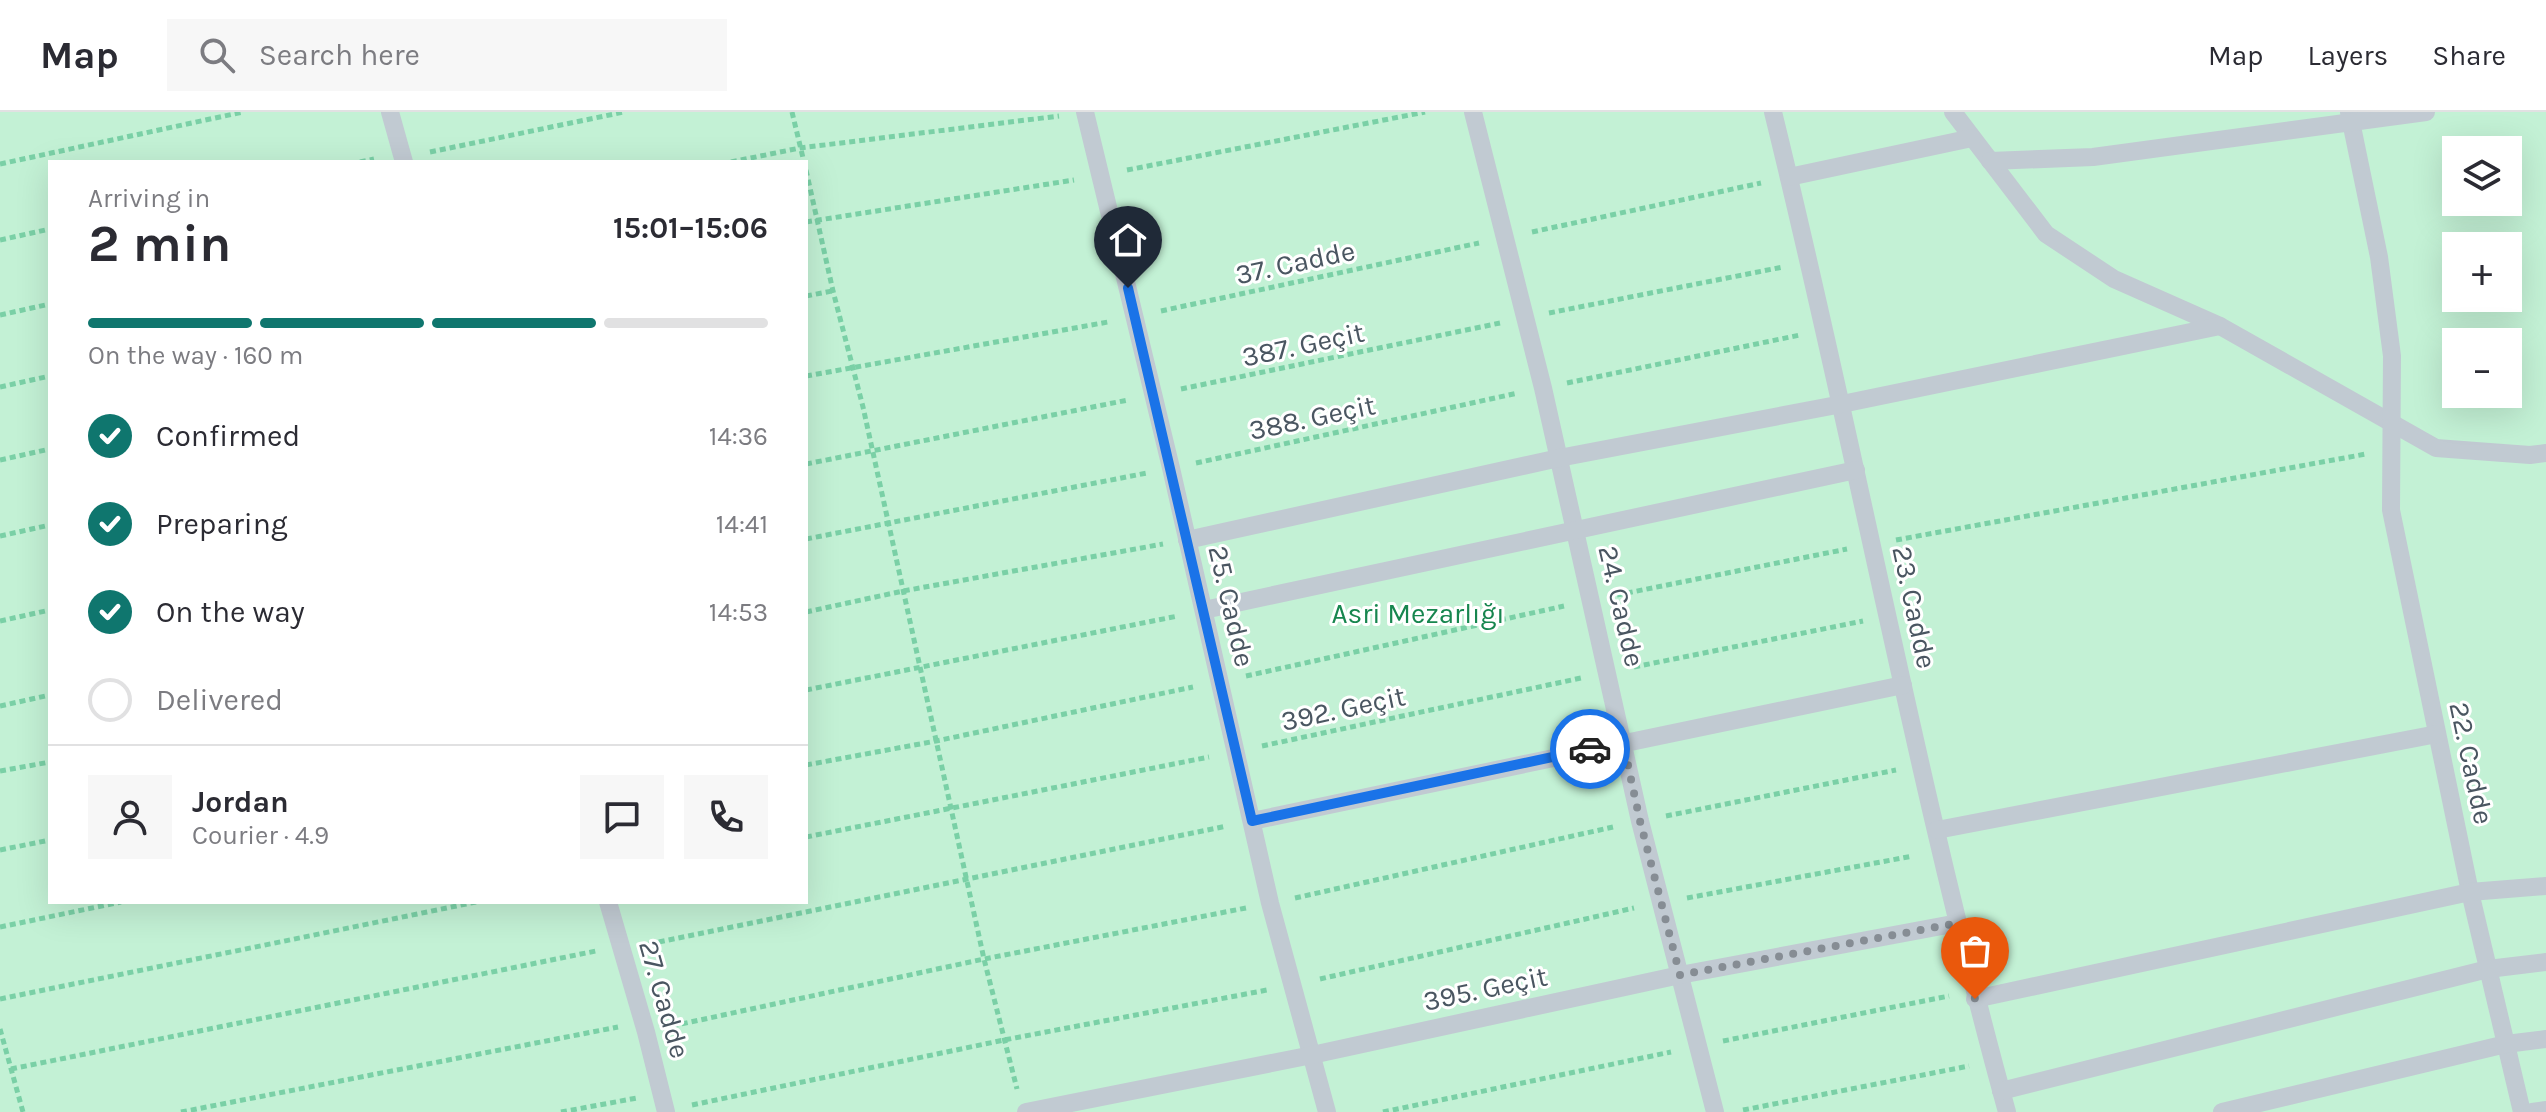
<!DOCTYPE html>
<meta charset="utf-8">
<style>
body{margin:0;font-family:Karla,sans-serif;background:#f7f7f7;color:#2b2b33;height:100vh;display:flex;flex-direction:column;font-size:30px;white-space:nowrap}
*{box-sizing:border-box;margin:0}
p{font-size:26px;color:#7c7c81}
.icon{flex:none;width:44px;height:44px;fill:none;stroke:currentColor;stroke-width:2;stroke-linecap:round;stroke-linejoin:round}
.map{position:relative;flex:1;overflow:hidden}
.drawer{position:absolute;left:48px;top:48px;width:760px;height:744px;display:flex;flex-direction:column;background:#fff;border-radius:0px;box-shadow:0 8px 32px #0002}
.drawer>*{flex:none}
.tools{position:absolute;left:2442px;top:24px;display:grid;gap:16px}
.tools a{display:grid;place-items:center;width:80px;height:80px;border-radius:0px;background:#fff;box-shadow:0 8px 32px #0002;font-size:40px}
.pin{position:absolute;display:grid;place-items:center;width:68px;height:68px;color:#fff;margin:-82px -34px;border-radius:50% 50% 50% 0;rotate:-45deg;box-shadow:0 0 8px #0007}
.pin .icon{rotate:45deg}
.courier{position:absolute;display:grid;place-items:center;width:80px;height:80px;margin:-40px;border:6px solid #1a73e8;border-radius:50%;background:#fff;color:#222;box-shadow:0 2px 10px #0007}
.headline em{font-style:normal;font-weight:700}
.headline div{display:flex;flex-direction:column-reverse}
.headline{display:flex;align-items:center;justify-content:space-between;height:136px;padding:0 40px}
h1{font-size:52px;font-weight:700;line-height:60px}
.bar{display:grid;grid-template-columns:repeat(4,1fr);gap:12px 8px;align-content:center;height:96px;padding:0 40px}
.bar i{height:10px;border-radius:6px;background:#e1e1e2}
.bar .active{background:#0f766e}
.bar p{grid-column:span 4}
.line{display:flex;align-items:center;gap:20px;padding:0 40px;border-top:2px solid #e1e1e2}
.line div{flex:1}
.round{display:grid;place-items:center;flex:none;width:84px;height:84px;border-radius:0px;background:#f7f7f7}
ol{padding:0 40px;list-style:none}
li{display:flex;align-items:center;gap:24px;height:88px}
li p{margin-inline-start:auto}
li .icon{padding:8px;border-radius:50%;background:#0f766e;color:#fff;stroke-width:4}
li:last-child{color:#7c7c81}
li i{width:44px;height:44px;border:4px solid #e1e1e2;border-radius:50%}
header{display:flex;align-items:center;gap:48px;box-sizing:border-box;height:112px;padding:0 40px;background:#fff;border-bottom:2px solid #e1e1e2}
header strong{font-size:38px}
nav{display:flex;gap:44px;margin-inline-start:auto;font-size:28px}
.search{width:560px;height:72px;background:#f7f7f7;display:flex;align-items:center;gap:20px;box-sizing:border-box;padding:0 28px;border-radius:0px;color:#7c7c81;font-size:30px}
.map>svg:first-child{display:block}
</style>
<header>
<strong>Map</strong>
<div class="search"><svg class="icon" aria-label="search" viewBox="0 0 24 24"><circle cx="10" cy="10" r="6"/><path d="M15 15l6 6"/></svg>Search here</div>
<nav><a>Map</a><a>Layers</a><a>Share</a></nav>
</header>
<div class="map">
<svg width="2546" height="1000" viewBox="0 0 2546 1000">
<rect width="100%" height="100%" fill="#f5f3f3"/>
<!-- green -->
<path fill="#c3f1d5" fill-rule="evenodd" d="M0,0H2546V1000H0ZM2456,38H2508V90H2456ZM50,50H806V790H50ZM2456,134H2508V186H2456ZM2456,230H2508V282H2456Z"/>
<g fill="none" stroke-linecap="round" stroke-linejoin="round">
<!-- path -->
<g stroke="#7ad0a6" stroke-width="5" stroke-dasharray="6 4" stroke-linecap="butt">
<path d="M792,0L804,50"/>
<path d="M430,40L624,0"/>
<path d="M360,50L374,47"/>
<path d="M731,50L800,36L1059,4"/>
<path d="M0,52L243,0"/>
<path d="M806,58L833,179L863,295L984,847L1017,977"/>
<path d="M1127,58L1425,0"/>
<path d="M806,110L1074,68"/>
<path d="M1532,120L1761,71"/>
<path d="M0,128L50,117"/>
<path d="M806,184L832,179"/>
<path d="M1161,199L1479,131"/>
<path d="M1549,201L1783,155"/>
<path d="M0,203L50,192"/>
<path d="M806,264L1108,210"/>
<path d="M1567,271L1800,223"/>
<path d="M0,275L50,264"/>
<path d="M1181,277L1500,211"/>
<path d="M0,348L50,337"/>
<path d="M1196,351L1518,281"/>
<path d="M806,352L1128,288"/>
<path d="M0,424L50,413"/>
<path d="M806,427L1147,361"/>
<path d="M1896,428L2366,342"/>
<path d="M1617,483L1847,437"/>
<path d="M806,500L903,479L1163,432"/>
<path d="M0,509L50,498"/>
<path d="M1634,555L1863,509"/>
<path d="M1246,564L1564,494"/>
<path d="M806,578L1178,504"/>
<path d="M0,594L50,583"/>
<path d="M1262,634L1581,566"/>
<path d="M806,653L936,629L1193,575"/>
<path d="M0,659L50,650"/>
<path d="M1666,704L1896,658"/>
<path d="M806,725L1209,645"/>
<path d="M0,738L50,728"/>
<path d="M1295,786L1613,715"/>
<path d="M1687,786L1913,744"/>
<path d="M0,815L121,790"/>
<path d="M649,832L1227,714"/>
<path d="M1320,867L1634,796"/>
<path d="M0,887L476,790"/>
<path d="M672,914L984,847L1246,796"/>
<path d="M0,917L23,1000"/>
<path d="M1723,929L1949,884"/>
<path d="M11,957L596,839"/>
<path d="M692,993L1004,928L1267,878"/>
<path d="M1743,998L1969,954"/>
<path d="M181,1000L618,915"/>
<path d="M561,1000L637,986"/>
<path d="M1383,1000L1671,940"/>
</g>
<!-- lane -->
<g stroke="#c1cad2" stroke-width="18">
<path d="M390,0L404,50"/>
<path d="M1085,0L1171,356L1270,791L1327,1000"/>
<path d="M1473,0L1543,276L1640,709L1715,1000"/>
<path d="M1773,0C1855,332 1916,670 2007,1000"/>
<path d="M1953,0L2046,122L2114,167L2220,214L2436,336L2530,343L2546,341"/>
<path d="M2349,0L2379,145L2392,244L2391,398L2470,780L2522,1000"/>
<path d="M1990,49L2093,45L2426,0"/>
<path d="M1789,65L1972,26"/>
<path d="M1187,428L1559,346L1842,292L2220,214"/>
<path d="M1204,498L1856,358"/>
<path d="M1252,709L1903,573"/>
<path d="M1937,718L2437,622"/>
<path d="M608,790L646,920L666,1000"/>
<path d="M1975,887L2470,780L2546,774"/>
<path d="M2001,979L2488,857L2546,850"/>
<path d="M1026,1000L1312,943L1680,863L1958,811"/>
<path d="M2222,1000L2506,932L2546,927"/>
<path d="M2532,1000L2546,998"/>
</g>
</g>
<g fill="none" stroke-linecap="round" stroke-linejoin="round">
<!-- done -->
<path stroke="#868d94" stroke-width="8" stroke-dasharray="0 14.4" d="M1590,637L1623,630L1640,709L1680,863L1958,811L1975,887"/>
<!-- route -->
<path stroke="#1a73e8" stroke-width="10" d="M1128,176L1252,709L1590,637"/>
</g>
<g text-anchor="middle" stroke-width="6" stroke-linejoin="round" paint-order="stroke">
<!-- street labels -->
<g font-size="28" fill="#4a5661" stroke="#fff">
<text transform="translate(1295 150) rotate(-12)" y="10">37. Cadde</text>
<text transform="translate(1303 232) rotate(-12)" y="10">387. Geçit</text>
<text transform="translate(1312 305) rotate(-12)" y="10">388. Geçit</text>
<text transform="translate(1232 494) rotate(77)" y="10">25. Cadde</text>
<text transform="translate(1622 494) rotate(77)" y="10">24. Cadde</text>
<text transform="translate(1915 495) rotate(78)" y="10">23. Cadde</text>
<text transform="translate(1343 596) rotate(-12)" y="10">392. Geçit</text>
<text transform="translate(2472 651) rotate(78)" y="10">22. Cadde</text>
<text transform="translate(1485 876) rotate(-12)" y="10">395. Geçit</text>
<text transform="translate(665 887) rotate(74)" y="10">27. Cadde</text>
</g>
<!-- park labels -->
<g font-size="28" fill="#17864f" stroke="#fff">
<text x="1418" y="511">Asri Mezarlığı</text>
</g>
</g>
</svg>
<div class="tools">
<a><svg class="icon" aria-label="layers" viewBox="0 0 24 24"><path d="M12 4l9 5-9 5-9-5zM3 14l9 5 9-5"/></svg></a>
<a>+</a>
<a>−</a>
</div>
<div class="pin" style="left:1975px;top:887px;background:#ea580c"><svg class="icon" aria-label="bag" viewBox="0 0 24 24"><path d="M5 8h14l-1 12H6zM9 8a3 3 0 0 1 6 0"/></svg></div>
<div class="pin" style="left:1128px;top:176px;background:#1f2937"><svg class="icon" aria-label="home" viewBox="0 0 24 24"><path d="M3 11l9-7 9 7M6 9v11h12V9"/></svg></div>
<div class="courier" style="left:1590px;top:637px"><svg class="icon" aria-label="car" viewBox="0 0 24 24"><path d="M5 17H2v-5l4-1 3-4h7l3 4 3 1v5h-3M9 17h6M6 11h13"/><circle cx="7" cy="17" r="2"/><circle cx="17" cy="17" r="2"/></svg></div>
<section class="drawer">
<div class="headline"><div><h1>2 min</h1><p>Arriving in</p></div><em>15:01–15:06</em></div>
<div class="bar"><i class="active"></i><i class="active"></i><i class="active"></i><i></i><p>On the way · 160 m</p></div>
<ol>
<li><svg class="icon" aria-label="check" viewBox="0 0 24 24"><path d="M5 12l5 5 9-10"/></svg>Confirmed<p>14:36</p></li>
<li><svg class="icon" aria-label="check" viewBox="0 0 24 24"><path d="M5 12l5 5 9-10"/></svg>Preparing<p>14:41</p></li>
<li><svg class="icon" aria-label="check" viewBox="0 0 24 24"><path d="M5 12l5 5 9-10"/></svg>On the way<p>14:53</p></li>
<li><i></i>Delivered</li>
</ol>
<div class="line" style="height:144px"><a class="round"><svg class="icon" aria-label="person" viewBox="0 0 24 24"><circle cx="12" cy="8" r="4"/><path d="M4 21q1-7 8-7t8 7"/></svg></a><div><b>Jordan</b><p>Courier · 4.9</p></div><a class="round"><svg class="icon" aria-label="chat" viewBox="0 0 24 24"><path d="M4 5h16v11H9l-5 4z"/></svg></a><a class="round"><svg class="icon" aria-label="phone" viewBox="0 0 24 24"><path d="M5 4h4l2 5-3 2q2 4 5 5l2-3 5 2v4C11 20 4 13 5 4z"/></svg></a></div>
</section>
</div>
